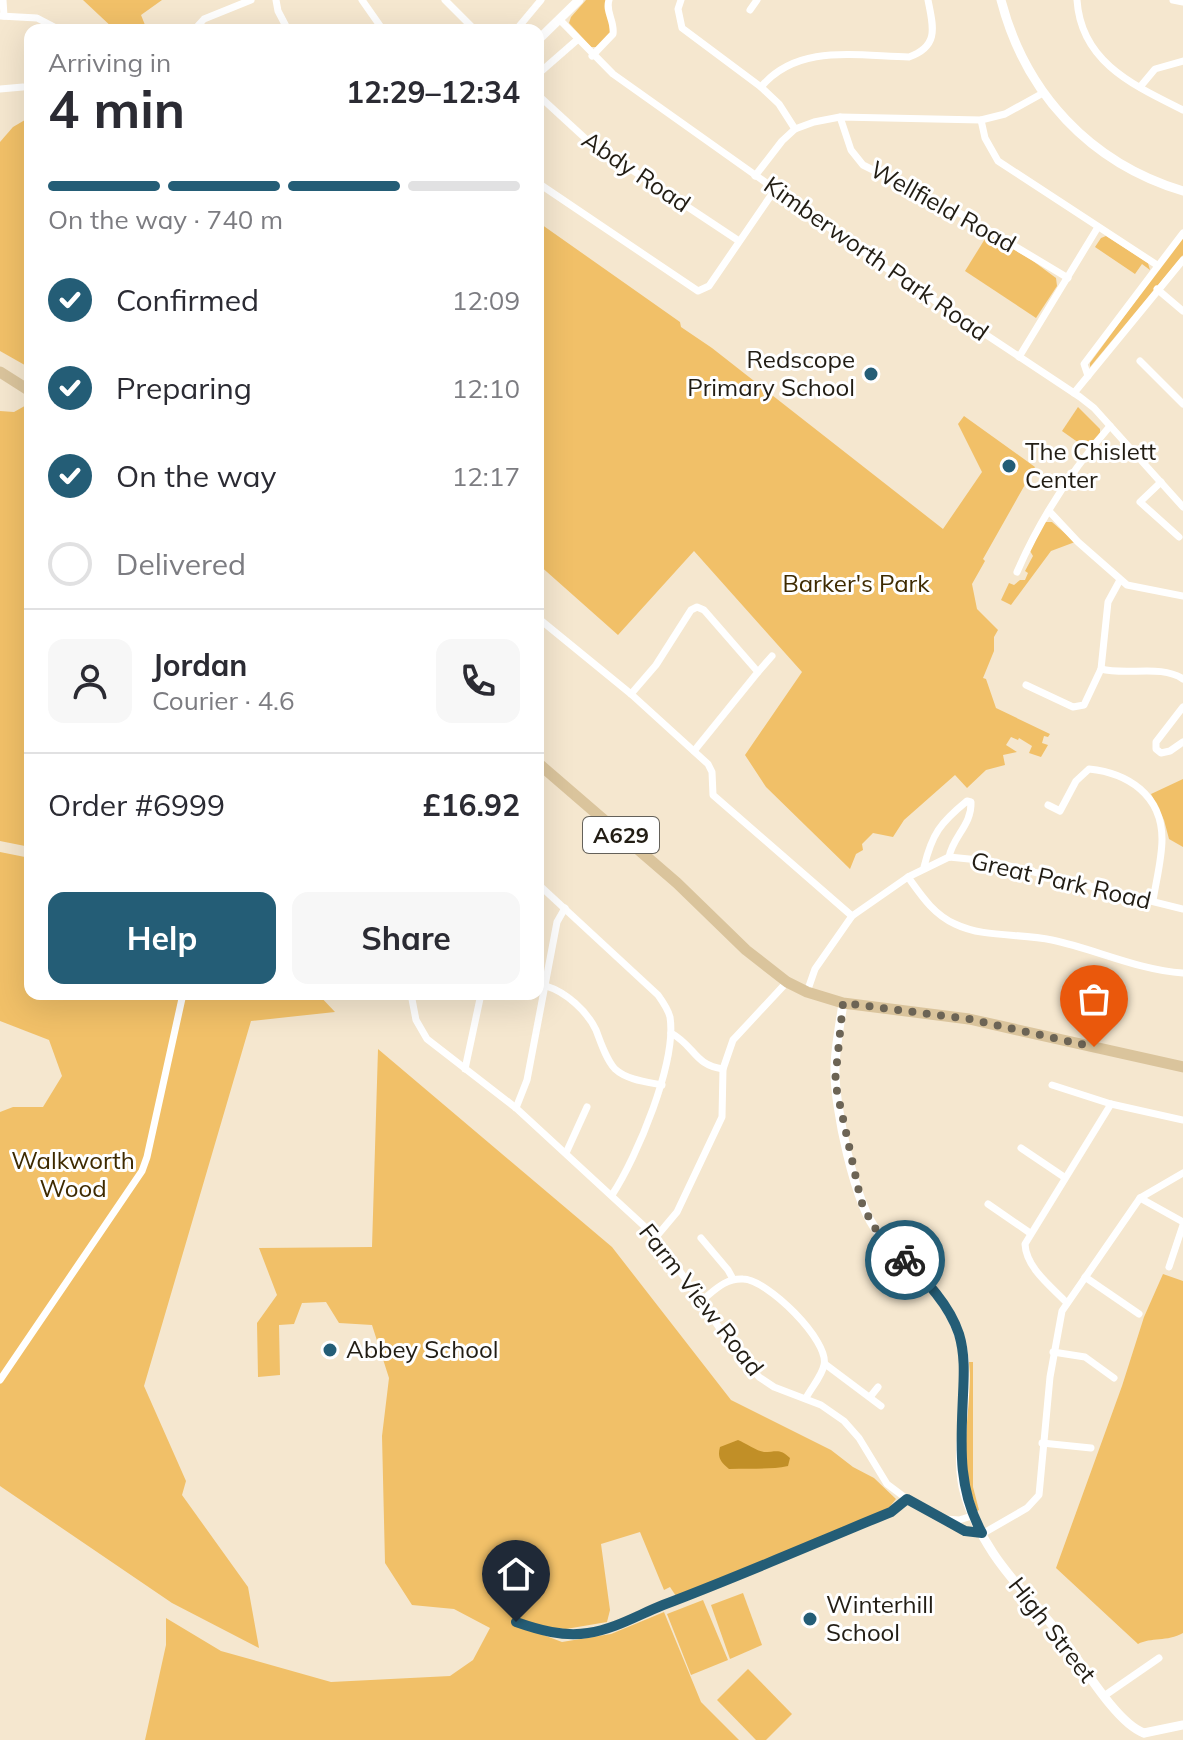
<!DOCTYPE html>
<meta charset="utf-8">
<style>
body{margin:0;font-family:Mulish,sans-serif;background:#f7f7f7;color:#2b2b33;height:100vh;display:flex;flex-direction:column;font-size:30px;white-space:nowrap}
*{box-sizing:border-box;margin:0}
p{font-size:26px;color:#7c7c81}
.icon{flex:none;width:44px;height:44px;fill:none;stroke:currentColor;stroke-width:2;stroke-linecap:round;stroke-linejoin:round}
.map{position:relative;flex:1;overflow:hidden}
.details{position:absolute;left:24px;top:24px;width:520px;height:976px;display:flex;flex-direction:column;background:#fff;border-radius:16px;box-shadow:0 8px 32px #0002}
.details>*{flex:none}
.pin{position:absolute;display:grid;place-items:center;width:68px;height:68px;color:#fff;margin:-82px -34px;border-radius:50% 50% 50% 0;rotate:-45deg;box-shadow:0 0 8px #0007}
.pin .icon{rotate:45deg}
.courier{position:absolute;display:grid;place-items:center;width:80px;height:80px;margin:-40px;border:6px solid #245d76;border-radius:50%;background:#fff;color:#222;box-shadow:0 2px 10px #0007}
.headline em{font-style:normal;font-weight:700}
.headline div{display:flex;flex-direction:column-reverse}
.headline{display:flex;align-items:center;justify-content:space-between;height:136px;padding:0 24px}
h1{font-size:52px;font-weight:700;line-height:60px}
.bar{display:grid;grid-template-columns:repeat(4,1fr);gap:12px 8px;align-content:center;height:96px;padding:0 24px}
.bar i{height:10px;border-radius:6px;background:#e1e1e2}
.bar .active{background:#245d76}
.bar p{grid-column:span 4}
.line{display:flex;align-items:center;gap:20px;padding:0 24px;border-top:2px solid #e1e1e2}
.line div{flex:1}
.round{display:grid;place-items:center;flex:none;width:84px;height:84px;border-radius:16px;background:#f7f7f7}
ol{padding:0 24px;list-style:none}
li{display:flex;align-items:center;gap:24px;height:88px}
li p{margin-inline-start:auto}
li .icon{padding:8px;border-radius:50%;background:#245d76;color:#fff;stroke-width:4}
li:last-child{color:#7c7c81}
li i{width:44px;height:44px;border:4px solid #e1e1e2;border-radius:50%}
.primary-button{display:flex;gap:16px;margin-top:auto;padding:16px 24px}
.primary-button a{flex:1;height:92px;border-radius:16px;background:#245d76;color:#fff;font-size:32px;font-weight:700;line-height:92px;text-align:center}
.primary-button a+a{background:#f7f7f7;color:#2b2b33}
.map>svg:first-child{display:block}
</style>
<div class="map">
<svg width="1183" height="1740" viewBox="0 0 1183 1740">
<rect width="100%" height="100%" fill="#f5e7cf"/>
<!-- green -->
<g fill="#f1c068">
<path d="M83,0H162L141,15L147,30H115Z"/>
<path d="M586,0H607L610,33L597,47H591L569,23L571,17Z"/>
<path d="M30,117V368L0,351V142L13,127Z"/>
<path d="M538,222L680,322L681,327L712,348L943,529L982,472L958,424L964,416L1035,467L983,559L985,561L972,584L977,609L998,630L994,637V651L983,678L986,679L996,708L1050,734L1048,737L1044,736L1042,743L1048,745L1041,757L1029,753L1032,746L1019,738L1018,740L1011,737L1006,745L1017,752L1003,755L1005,765L986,770L967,788L955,775L904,820L893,837L873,833L862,844L863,850L856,854L850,869L766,787L745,755L802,672L694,551L618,635L538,564Z"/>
<path d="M988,234L1033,261L1056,278L1057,286L1036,318L965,271Z"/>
<path d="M1106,236L1148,263L1150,270L1142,264L1135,274L1095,247L1101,238Z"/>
<path d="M1183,236V255L1090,367V363Z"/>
<path d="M30,403V847L0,841V411L14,412Z"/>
<path d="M1078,407L1100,429V433L1086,448L1062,431Z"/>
<path d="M1045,522H1052L1075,542L1051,551L1011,605L1001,600L1009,583L1014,585L1020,580H1025L1028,573L1025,571L1033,556L1030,551Z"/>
<path d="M1183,779V847L1169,839L1164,820L1151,794Z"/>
<path d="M0,852L30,858V994H318L335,1012L251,1021L144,1386L186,1481L182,1495L248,1587L259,1648L172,1603L0,1486V1112L13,1107H43L62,1076L49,1040L0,1021Z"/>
<path d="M378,1049L612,1247L731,1400L831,1450L853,1467L874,1478L896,1499L883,1515L705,1589L676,1596L670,1587L664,1590L640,1532L601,1544L610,1610L607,1622L566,1629L517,1625L562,1642L611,1634L664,1612L701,1702L739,1740H145L166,1645V1618L221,1651L331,1682L450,1676L473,1660L490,1628L454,1609L412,1605L385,1563L382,1436L389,1378L372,1325L339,1323L326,1302L302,1303L294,1324L279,1325L280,1375L258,1377L257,1323L277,1295L259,1248L372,1247Z"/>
<path d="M1163,1274L1183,1281V1633C1167,1642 1151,1637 1138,1644L1056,1568L1122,1386L1144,1317Z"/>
<path d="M969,1362H973V1487L979,1510L977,1511L965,1472Z"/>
<path d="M743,1593L762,1645L730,1659L711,1605Z"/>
<path d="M703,1600L728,1660L691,1675L667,1614Z"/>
<path d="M748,1669L792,1714L766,1740H756L717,1700Z"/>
</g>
<!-- water -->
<path fill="#c18f27" d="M738,1440C745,1443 757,1451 764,1452C776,1452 780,1448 790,1458L788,1466C769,1470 749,1468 729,1469C721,1462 717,1458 720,1447Z"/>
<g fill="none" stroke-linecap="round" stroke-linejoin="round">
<!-- minor -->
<g stroke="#fff" stroke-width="7">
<path d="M3,0L4,16"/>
<path d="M276,0L278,11L288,30"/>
<path d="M362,0L383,30"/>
<path d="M445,0L475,30"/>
<path d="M681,0L678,9L682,28L761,87L779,104L795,129"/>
<path d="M1077,0C1081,62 1133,85 1183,110"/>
<path d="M1173,0L1183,2"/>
<path d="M750,10L757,0"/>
<path d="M0,16L37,18L60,30"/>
<path d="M560,20L613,74L893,273L1080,397L1094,408L1183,507"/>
<path d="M194,30L204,19L251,0"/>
<path d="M516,30L541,0"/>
<path d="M592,56L613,34C615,21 605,12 609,0"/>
<path d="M538,74L577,40"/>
<path d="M761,87C798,43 857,56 909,57C940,46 933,26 928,0"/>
<path d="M1140,87L1155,69L1183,61"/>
<path d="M0,89L23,87"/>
<path d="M538,95L587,140L739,241"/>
<path d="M840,117L851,150L863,165L963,215L1068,278"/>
<path d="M981,120L985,138L998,161L1157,265"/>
<path d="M755,176L782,141L795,129L814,122L840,117L981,120L1005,114L1043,93"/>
<path d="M538,183L698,291L709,286L774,191"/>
<path d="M1157,289L1183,311"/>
<path d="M1019,357L1098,227"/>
<path d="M1140,361L1183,404"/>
<path d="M1088,376L1084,364L1183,233"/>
<path d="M1074,393L1183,260"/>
<path d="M1161,482L1140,502L1179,537"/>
<path d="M1049,511L1078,542L1127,585L1183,596"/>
<path d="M1017,572C1040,519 1072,470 1110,426"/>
<path d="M538,618L631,694L708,764L712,772L713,795L852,916"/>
<path d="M1101,669C1127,676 1161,664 1183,679"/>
<path d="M758,672L772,656"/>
<path d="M1026,685L1073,707L1084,705L1101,669L1108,602L1120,580"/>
<path d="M631,694L656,665L691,610L697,607L704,610L758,672L694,751"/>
<path d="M1183,707L1156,742V749L1161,753L1170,751L1183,742"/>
<path d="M1048,805L1060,811L1076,781L1089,769C1128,773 1162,795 1162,839C1162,859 1156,881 1153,901"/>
<path d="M924,867C932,834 940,823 967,801L971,802C972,825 953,836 949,857"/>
<path d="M908,877C921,895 933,914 955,924C984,938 1020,933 1052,940C1095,949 1138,970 1183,973"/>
<path d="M538,884L658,995C663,1002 668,1009 670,1017C677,1062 637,1157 612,1195"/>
<path d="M546,986C566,992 587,1011 596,1030C601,1043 606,1059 615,1069C627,1080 647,1082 662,1085"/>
<path d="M807,992L815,969L852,916L908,877L949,857L989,861L1183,909"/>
<path d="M411,994L416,1020L427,1039L516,1108L656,1237L732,1346L759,1377L774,1387L821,1405L844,1421L859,1438L887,1484L907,1499L950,1524L972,1533H982"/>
<path d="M671,1033C695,1046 694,1065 723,1069"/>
<path d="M465,1069L481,994"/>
<path d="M1052,1085L1111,1104L1183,1120"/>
<path d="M516,1108L527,1080L557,922L565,908"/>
<path d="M1021,1148L1064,1177"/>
<path d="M566,1153L587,1107"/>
<path d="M1140,1198L1183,1222"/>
<path d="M988,1204L1030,1233"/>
<path d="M656,1237L677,1212L722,1117L723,1069L733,1040L787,982"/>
<path d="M701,1238L728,1270L733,1279"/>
<path d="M1169,1267L1183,1225"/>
<path d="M1085,1277L1139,1314"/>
<path d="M701,1301C714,1291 725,1278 743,1279C767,1279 830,1341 824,1365C822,1376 811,1388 806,1398"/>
<path d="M1067,1303C1052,1287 1026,1268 1025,1244L1111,1104"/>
<path d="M1053,1352L1085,1357L1114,1378"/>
<path d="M825,1364L881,1406"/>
<path d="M0,1380L142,1171L147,1157L183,994"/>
<path d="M870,1397L878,1387"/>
<path d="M1042,1443L1091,1448"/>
<path d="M944,1519L959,1520L972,1516"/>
<path d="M982,1534L1027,1508L1039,1495L1050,1377L1062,1311L1140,1198L1183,1173"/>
<path d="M516,1622C539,1630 563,1637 588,1633C617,1629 642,1614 669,1603C743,1574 817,1542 891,1512L907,1499"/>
<path d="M1104,1696L1159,1658"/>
</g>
<!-- tertiary -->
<g stroke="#fff" stroke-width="9">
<path d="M1001,0C1025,93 1090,163 1183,191"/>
<path d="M538,40L579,0"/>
<path d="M843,1003C840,1025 835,1048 835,1069C834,1105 855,1206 878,1232C906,1263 942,1290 957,1330C977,1379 953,1436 963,1487C968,1510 980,1533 993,1553C1012,1582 1037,1606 1058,1632C1078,1657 1115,1723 1144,1733"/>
<path d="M1144,1733L1183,1725"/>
</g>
<!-- primary -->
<g stroke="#dac49c" stroke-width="11">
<path d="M0,372L30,391"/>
<path d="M538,763L677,883L746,950L787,982L807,992L843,1003L969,1019L1183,1067"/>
</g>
</g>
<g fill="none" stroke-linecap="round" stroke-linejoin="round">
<!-- done -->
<path stroke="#6c6455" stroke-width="8" stroke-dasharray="0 14.4" d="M905,1260L873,1226L861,1201L835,1082L843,1003L969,1019L1094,1047"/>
<!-- route -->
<path stroke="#245d76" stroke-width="10" d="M516,1622C539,1630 563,1637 588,1633C615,1629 638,1615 663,1605C740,1576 815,1543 891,1512L907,1499L965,1531L982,1533C957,1488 961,1444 963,1395C964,1374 965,1354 959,1334C949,1304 926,1281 905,1260"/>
</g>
<!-- markers -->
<g fill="#245d76" stroke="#fff" stroke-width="3">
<circle cx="871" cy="374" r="8"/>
<circle cx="1009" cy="466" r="8"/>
<circle cx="330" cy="1350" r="8"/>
<circle cx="810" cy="1619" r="8"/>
</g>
<g text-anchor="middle" stroke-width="6" stroke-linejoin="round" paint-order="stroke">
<!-- shield labels -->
<rect fill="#fff" stroke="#64615a" stroke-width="2" x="583" y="817" width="76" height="36" rx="6"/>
<g font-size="22" font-weight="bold" fill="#221d14">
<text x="621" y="843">A629</text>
</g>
<!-- street labels -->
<g font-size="24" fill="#221d14" stroke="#fff">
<text transform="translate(636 172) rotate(34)" y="8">Abdy Road</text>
<text transform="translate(943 207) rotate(29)" y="8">Wellfield Road</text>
<text transform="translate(876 259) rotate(35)" y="8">Kimberworth Park Road</text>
<text transform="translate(1061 881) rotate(13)" y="8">Great Park Road</text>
<text transform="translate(701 1300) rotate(52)" y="8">Farm View Road</text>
<text transform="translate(1052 1630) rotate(52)" y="8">High Street</text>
</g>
<!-- poi labels -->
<g font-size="24" fill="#221d14" stroke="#fff" text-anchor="start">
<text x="855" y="368" text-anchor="end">Redscope<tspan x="855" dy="28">Primary School</tspan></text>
<text x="1025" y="460">The Chislett<tspan x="1025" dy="28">Center</tspan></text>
<text x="346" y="1358">Abbey School</text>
<text x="826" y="1613">Winterhill<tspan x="826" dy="28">School</tspan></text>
</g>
<!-- park labels -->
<g font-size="24" fill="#3e2a00" stroke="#fff">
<text x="856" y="592">Barker's Park</text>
<text x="73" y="1169">Walkworth<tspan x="73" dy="28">Wood</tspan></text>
</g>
</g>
</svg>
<div class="pin" style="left:1094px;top:1047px;background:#ea580c"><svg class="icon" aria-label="bag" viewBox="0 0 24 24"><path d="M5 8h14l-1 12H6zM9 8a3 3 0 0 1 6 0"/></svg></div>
<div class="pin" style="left:516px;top:1622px;background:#1f2937"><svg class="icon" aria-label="home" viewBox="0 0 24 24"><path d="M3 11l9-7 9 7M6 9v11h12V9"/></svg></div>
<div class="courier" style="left:905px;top:1260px"><svg class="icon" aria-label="bike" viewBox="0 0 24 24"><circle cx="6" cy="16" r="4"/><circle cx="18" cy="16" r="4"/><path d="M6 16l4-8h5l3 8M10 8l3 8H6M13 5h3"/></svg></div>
<section class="details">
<div class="headline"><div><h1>4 min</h1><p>Arriving in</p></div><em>12:29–12:34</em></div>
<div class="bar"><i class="active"></i><i class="active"></i><i class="active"></i><i></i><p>On the way · 740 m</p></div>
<ol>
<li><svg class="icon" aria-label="check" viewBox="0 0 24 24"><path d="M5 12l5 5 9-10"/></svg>Confirmed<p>12:09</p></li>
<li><svg class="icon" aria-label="check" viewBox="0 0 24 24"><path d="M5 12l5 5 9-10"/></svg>Preparing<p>12:10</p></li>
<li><svg class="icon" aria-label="check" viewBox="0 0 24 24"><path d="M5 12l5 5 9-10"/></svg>On the way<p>12:17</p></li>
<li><i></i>Delivered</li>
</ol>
<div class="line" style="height:144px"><a class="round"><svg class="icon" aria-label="person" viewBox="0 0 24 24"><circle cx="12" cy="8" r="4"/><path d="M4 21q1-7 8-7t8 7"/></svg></a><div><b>Jordan</b><p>Courier · 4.6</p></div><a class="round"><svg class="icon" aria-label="phone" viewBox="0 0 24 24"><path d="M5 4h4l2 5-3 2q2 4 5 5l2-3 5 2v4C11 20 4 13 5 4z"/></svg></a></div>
<div class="line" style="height:104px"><div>Order #6999</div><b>£16.92</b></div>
<div class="primary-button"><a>Help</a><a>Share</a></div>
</section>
</div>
